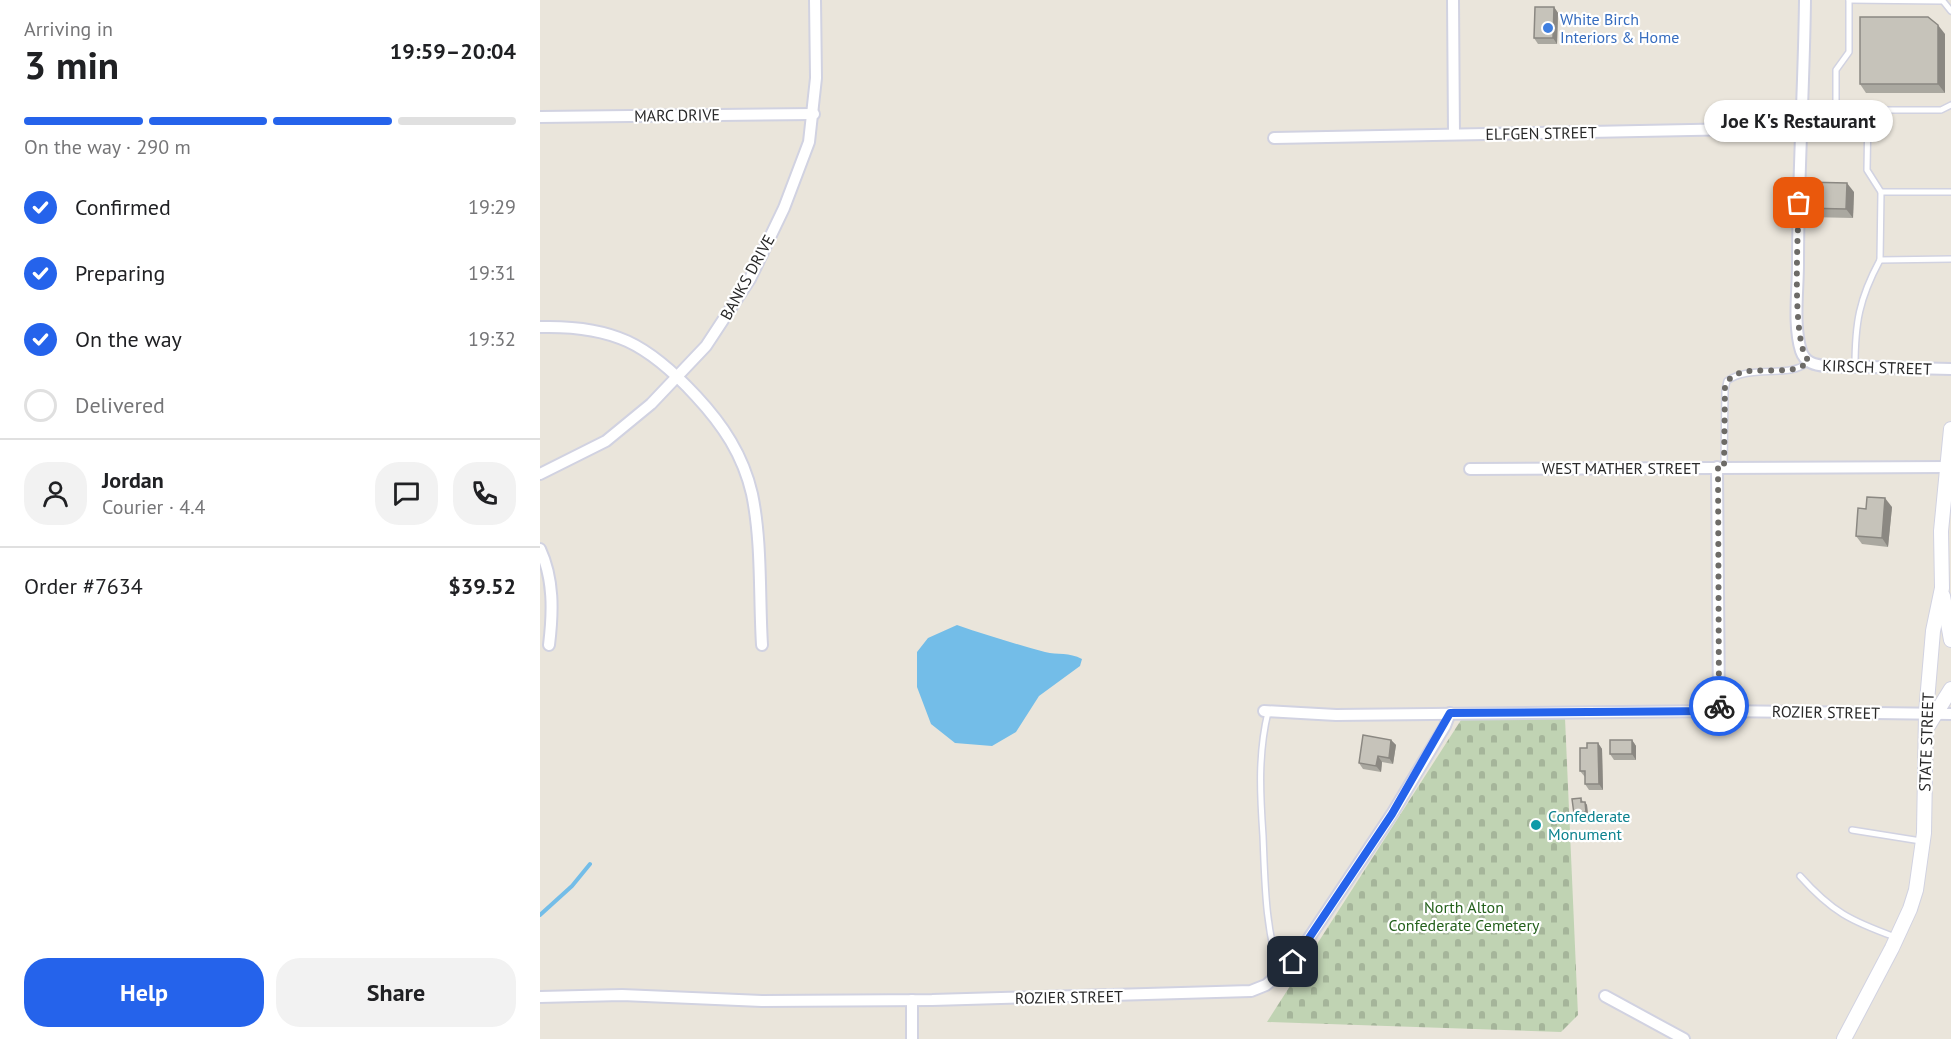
<!DOCTYPE html>
<meta charset="utf-8">
<style>
body{margin:0;font-family:"PT Sans",sans-serif;background:#f2f2f2;color:#202124;height:100vh;display:flex;flex-direction:column;font-size:22px;white-space:nowrap}
*{box-sizing:border-box;margin:0}
p{font-size:20px;color:#757577}
.icon{flex:none;width:33px;height:33px;fill:none;stroke:currentColor;stroke-width:2;stroke-linecap:round;stroke-linejoin:round}
.map{position:relative;flex:1;overflow:hidden}
.drawer{display:flex;flex-direction:column;background:#fff;width:540px}
.drawer>*{flex:none}
.pin{position:absolute;display:grid;place-items:center;width:51px;height:51px;color:#fff;margin:-26px;border-radius:12px;box-shadow:0 3px 9px #0006}
.courier{position:absolute;display:grid;place-items:center;width:60px;height:60px;margin:-30px;border:4px solid #2563eb;border-radius:50%;background:#fff;color:#222;box-shadow:0 2px 8px #0007}
.bubble{position:absolute;height:42px;border-radius:21px;background:#fff;box-shadow:0 2px 4px #0004;font-size:20px;font-weight:600;line-height:42px;text-align:center}
.summary em{font-style:normal;font-weight:600}
.summary div{display:flex;flex-direction:column-reverse}
.summary{display:flex;align-items:center;justify-content:space-between;height:102px;padding:0 24px}
h1{font-size:39px;font-weight:600;line-height:45px}
.bar{display:grid;grid-template-columns:repeat(4,1fr);gap:9px 6px;align-content:center;height:72px;padding:0 24px}
.bar i{height:8px;border-radius:4px;background:#e0e0e0}
.bar .active{background:#2563eb}
.bar p{grid-column:span 4}
.line{display:flex;align-items:center;gap:15px;padding:0 24px;border-top:2px solid #e0e0e0}
.line div{flex:1}
.round{display:grid;place-items:center;flex:none;width:63px;height:63px;border-radius:24px;background:#f2f2f2}
ol{padding:0 24px;list-style:none}
li{display:flex;align-items:center;gap:18px;height:66px}
li p{margin-inline-start:auto}
li .icon{padding:6px;border-radius:50%;background:#2563eb;color:#fff;stroke-width:4}
li:last-child{color:#757577}
li i{width:33px;height:33px;border:3px solid #e0e0e0;border-radius:50%}
.cta{display:flex;gap:12px;margin-top:auto;padding:12px 24px}
.cta a{flex:1;height:69px;border-radius:24px;background:#2563eb;color:#fff;font-size:24px;font-weight:600;line-height:69px;text-align:center}
.cta a+a{background:#f2f2f2;color:#202124}
main{display:flex;flex:1;min-height:0}
.map>svg:first-child{display:block}
</style>
<main>
<section class="drawer">
<div class="summary"><div><h1>3 min</h1><p>Arriving in</p></div><em>19:59–20:04</em></div>
<div class="bar"><i class="active"></i><i class="active"></i><i class="active"></i><i></i><p>On the way · 290 m</p></div>
<ol>
<li><svg class="icon" aria-label="check" viewBox="0 0 24 24"><path d="M5 12l5 5 9-10"/></svg>Confirmed<p>19:29</p></li>
<li><svg class="icon" aria-label="check" viewBox="0 0 24 24"><path d="M5 12l5 5 9-10"/></svg>Preparing<p>19:31</p></li>
<li><svg class="icon" aria-label="check" viewBox="0 0 24 24"><path d="M5 12l5 5 9-10"/></svg>On the way<p>19:32</p></li>
<li><i></i>Delivered</li>
</ol>
<div class="line" style="height:108px"><a class="round"><svg class="icon" aria-label="person" viewBox="0 0 24 24"><circle cx="12" cy="8" r="4"/><path d="M4 21q1-7 8-7t8 7"/></svg></a><div><b>Jordan</b><p>Courier · 4.4</p></div><a class="round"><svg class="icon" aria-label="chat" viewBox="0 0 24 24"><path d="M4 5h16v11H9l-5 4z"/></svg></a><a class="round"><svg class="icon" aria-label="phone" viewBox="0 0 24 24"><path d="M5 4h4l2 5-3 2q2 4 5 5l2-3 5 2v4C11 20 4 13 5 4z"/></svg></a></div>
<div class="line" style="height:78px"><div>Order #7634</div><b>$39.52</b></div>
<div class="cta"><a>Help</a><a>Share</a></div>
</section>
<div class="map">
<svg width="1411" height="1039" viewBox="0 0 1411 1039">
<defs>
<pattern id="cemetery-stones" width="16" height="16" patternUnits="userSpaceOnUse" patternTransform="scale(1.5)"><rect width="16" height="16" fill="#c0d3b3"/><path d="M2 7V4a2 2 0 0 1 4 0v3zM10 15v-3a2 2 0 0 1 4 0v3z" fill="#a5b59a"/></pattern>
</defs>
<rect width="100%" height="100%" fill="#eae5db"/>
<!-- cemetery -->
<path fill="url(#cemetery-stones)" d="M1025,718L1038,1015L1021,1032L727,1022L921,720Z"/>
<!-- water -->
<path fill="#73bde8" d="M417,625C446,635 475,644 505,652C518,655 529,652 542,659L540,666L499,696L476,732L452,746L415,743L391,724L377,687V652L388,638Z"/>
<g fill="none" stroke-linecap="round" stroke-linejoin="round">
<!-- stream -->
<path stroke="#73bde8" stroke-width="4" d="M0,915L32,886L50,864"/>
<defs>
<g id="service">
<path d="M1309,0L1403,1L1411,11"/>
<path d="M1264,109L1328,110"/>
<path d="M1296,109V70L1309,52V1"/>
<path d="M1341,192L1327,170L1328,110H1401L1411,105"/>
<path d="M1411,192H1341L1340,260L1411,259"/>
<path d="M1315,367C1315,323 1319,299 1340,260"/>
<path d="M1184,467L1185,390L1187,381C1210,364 1250,379 1268,362"/>
<path d="M728,712C718,754 720,793 723,836C725,883 725,927 740,973"/>
<path d="M1312,830L1381,841"/>
<path d="M1260,876C1292,912 1311,921 1355,937"/>
</g>
<g id="minor">
<path d="M913,0L914,134"/>
<path d="M1265,0C1264,88 1258,176 1258,264C1258,291 1253,325 1261,351C1265,363 1275,365 1286,366L1411,369"/>
<path d="M0,117L274,114"/>
<path d="M734,138L1202,129L1237,121L1264,109"/>
<path d="M0,327C73,325 108,344 156,396C183,425 203,455 212,494C222,542 219,596 222,645"/>
<path d="M1177,467L1179,711"/>
<path d="M930,469L1411,467"/>
<path d="M0,474L66,441L111,404L166,346L210,279L244,208L269,142L276,78L275,0"/>
<path d="M0,549C14,579 13,612 9,645"/>
<path d="M724,711L796,715L1179,711L1411,714"/>
<path d="M1065,996L1144,1039"/>
<path d="M0,997L82,995L222,1001L392,1000L711,991L726,985L753,962L852,814L905,726L910,713"/>
<path d="M372,1039V1000"/>
</g>
<g id="tertiary">
<path d="M1403,596L1411,640"/>
<path d="M1388,726L1411,689"/>
<path d="M1304,1039L1352,948L1370,909L1376,890L1384,833L1386,713L1393,631L1402,588L1401,531L1411,429"/>
</g>
</defs>
<!-- service casing -->
<use href="#service" stroke="#d1d2e1" stroke-width="8"/>
<!-- minor casing -->
<use href="#minor" stroke="#d1d2e1" stroke-width="14"/>
<!-- tertiary casing -->
<use href="#tertiary" stroke="#d1d2e1" stroke-width="16"/>
<!-- service -->
<use href="#service" stroke="#fff" stroke-width="5"/>
<!-- minor -->
<use href="#minor" stroke="#fff" stroke-width="10"/>
<!-- tertiary -->
<use href="#tertiary" stroke="#fff" stroke-width="14"/>
</g>
<!-- wall -->
<g fill="#aaa8a0">
<path d="M1014,7L1018,13L1017,44H998L994,38Z"/>
<path d="M1405,34V93H1326L1320,84Z"/>
<path d="M1314,192L1313,218L1268,217L1262,208Z"/>
<path d="M1352,507L1348,547L1322,544L1316,536L1326,509Z"/>
<path d="M851,740L856,745L853,764L842,762L841,772L823,769L819,763Z"/>
<path d="M1092,740L1096,746V760H1074L1070,754Z"/>
<path d="M1058,743L1062,749L1063,790H1049L1045,784V777L1040,771Z"/>
<path d="M1041,798L1043,802H1045L1047,805L1048,815L1036,817L1034,814Z"/>
</g>
<!-- shaded-wall -->
<g fill="#8b8882">
<path d="M1014,7L1018,13L1017,44L1013,38Z"/>
<path d="M1398,25L1405,34V93L1398,84Z"/>
<path d="M1307,183L1314,192L1313,218L1306,209Z"/>
<path d="M1345,498L1352,507L1348,547L1342,538Z"/>
<path d="M851,740L856,745L853,764L849,758Z"/>
<path d="M1092,740L1096,746V760L1092,754Z"/>
<path d="M1058,743L1062,749L1063,790L1059,784Z"/>
<path d="M838,756L842,762L841,772L836,766Z"/>
<path d="M1045,802L1047,805L1048,815L1046,812Z"/>
</g>
<!-- building -->
<g fill="#c6c3ba" stroke="#8b8882" stroke-width="1.5">
<path d="M995,7H1014L1013,38H994Z"/>
<path d="M1320,17H1388L1398,25V84H1320Z"/>
<path d="M1263,182L1307,183L1306,209L1262,208Z"/>
<path d="M1327,497L1345,498L1342,538L1316,536L1318,508L1326,509Z"/>
<path d="M823,735L851,740L849,758L838,756L836,766L819,763Z"/>
<rect x="1070" y="740" width="22" height="14"/>
<path d="M1047,743H1058L1059,784H1045V771H1040V748H1047Z"/>
<path d="M1041,798V802H1045L1046,812L1034,814L1032,799Z"/>
</g>
<g fill="none" stroke-linecap="round" stroke-linejoin="round">
<!-- done -->
<path stroke="#6d6b67" stroke-width="6" stroke-dasharray="0 10.8" d="M1179,706L1178,467H1184L1185,385C1201,357 1249,382 1269,361C1251,346 1258,230 1259,203"/>
<!-- route -->
<path stroke="#2563eb" stroke-width="8" d="M753,962L852,814L910,713L1179,711V706"/>
</g>
<!-- markers -->
<circle fill="#3f7fe0" stroke="#fff" stroke-width="2" cx="1008" cy="28" r="6"/>
<circle fill="#0f9aa8" stroke="#fff" stroke-width="2" cx="996" cy="825" r="6"/>
<g text-anchor="middle" stroke-width="4.5" stroke-linejoin="round" paint-order="stroke">
<!-- shop labels -->
<g font-size="16" fill="#366cbe" stroke="#fff" text-anchor="start">
<text x="1020" y="25">White Birch<tspan x="1020" dy="18">Interiors &amp; Home</tspan></text>
</g>
<!-- street labels -->
<g font-size="16" fill="#292929" stroke="#fff">
<text transform="translate(137 115) rotate(-1)" y="6">MARC DRIVE</text>
<text transform="translate(1001 133) rotate(-1)" y="6">ELFGEN STREET</text>
<text transform="translate(207 277) rotate(-61)" y="6">BANKS DRIVE</text>
<text transform="translate(1337 367) rotate(2)" y="6">KIRSCH STREET</text>
<text x="1081" y="474">WEST MATHER STREET</text>
<text transform="translate(1286 712) rotate(1)" y="6">ROZIER STREET</text>
<text transform="translate(1386 742) rotate(-88)" y="6">STATE STREET</text>
<text transform="translate(529 997) rotate(-1)" y="6">ROZIER STREET</text>
</g>
<!-- culture labels -->
<g font-size="16" fill="#0d838f" stroke="#fff" text-anchor="start">
<text x="1008" y="822">Confederate<tspan x="1008" dy="18">Monument</tspan></text>
</g>
<!-- park labels -->
<g font-size="16" fill="#25611d" stroke="#fff">
<text x="924" y="913">North Alton<tspan x="924" dy="18">Confederate Cemetery</tspan></text>
</g>
</g>
</svg>
<div class="pin" style="left:1259px;top:203px;background:#ea580c"><svg class="icon" aria-label="bag" viewBox="0 0 24 24"><path d="M5 8h14l-1 12H6zM9 8a3 3 0 0 1 6 0"/></svg></div>
<div class="pin" style="left:753px;top:962px;background:#1f2937"><svg class="icon" aria-label="home" viewBox="0 0 24 24"><path d="M3 11l9-7 9 7M6 9v11h12V9"/></svg></div>
<div class="courier" style="left:1179px;top:706px"><svg class="icon" aria-label="bike" viewBox="0 0 24 24"><circle cx="6" cy="16" r="4"/><circle cx="18" cy="16" r="4"/><path d="M6 16l4-8h5l3 8M10 8l3 8H6M13 5h3"/></svg></div>
<div class="bubble" style="left:1164px;top:100px;width:189px">Joe K's Restaurant</div>
</div>
</main>
